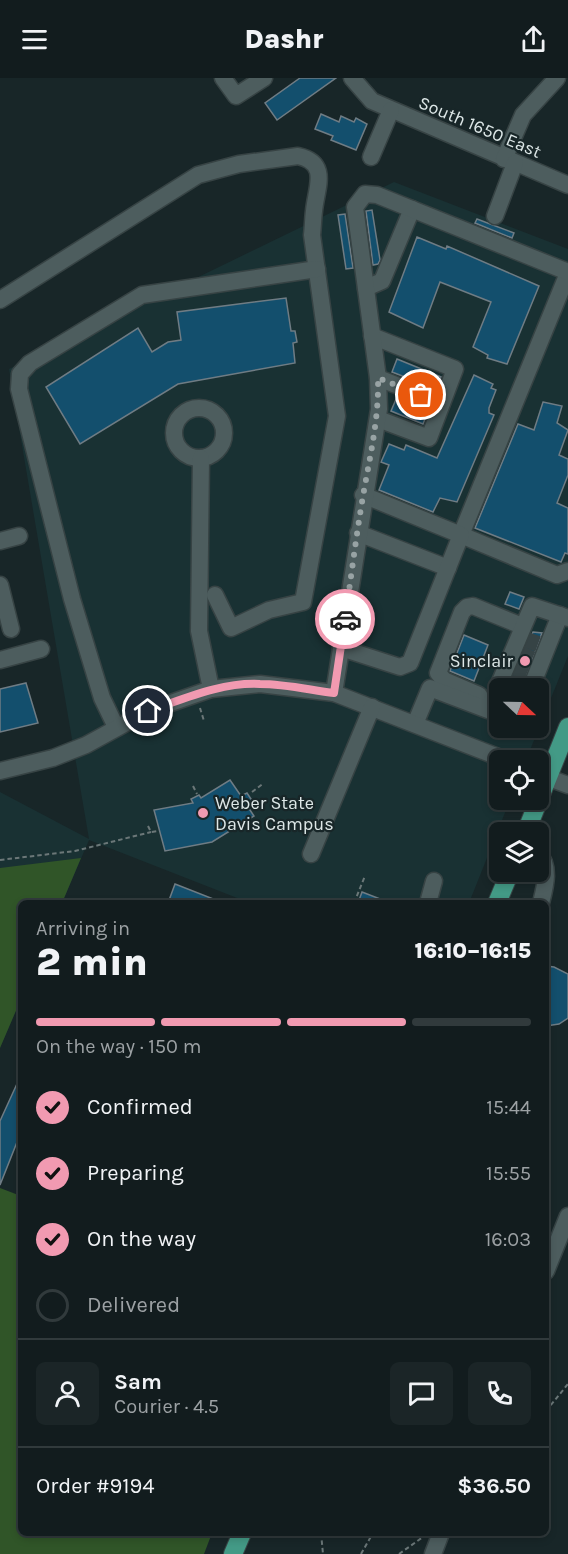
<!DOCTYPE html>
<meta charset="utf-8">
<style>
body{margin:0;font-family:Karla,sans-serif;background:#1b2527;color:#f1f3f6;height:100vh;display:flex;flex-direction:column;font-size:22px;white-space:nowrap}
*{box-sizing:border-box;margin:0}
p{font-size:20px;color:#9ca1a4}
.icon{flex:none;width:33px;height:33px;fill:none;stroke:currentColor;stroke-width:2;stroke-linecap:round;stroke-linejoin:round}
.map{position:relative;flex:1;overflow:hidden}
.side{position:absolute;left:18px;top:822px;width:531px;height:636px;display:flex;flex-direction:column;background:#121c1e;border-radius:9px;box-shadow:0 3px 9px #0003,0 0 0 2px #313a3c}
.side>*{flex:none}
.needle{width:39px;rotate:112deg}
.fabs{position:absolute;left:489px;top:600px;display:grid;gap:12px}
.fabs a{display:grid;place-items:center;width:60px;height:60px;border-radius:9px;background:#121c1e;box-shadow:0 3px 9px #0003,0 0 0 2px #313a3c;font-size:30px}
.pin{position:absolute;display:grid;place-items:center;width:51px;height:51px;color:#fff;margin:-26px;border:3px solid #fff;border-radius:50%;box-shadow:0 2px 6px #0007}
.courier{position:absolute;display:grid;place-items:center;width:60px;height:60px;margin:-30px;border:4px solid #f19ab1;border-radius:50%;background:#fff;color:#222;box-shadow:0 2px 8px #0007}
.head em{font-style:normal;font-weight:800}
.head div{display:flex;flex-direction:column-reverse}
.head{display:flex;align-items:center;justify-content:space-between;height:102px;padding:0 18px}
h1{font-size:39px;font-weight:800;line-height:45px}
.bar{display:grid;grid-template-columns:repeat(4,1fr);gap:9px 6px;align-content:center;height:72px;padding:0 18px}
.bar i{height:8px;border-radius:4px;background:#313a3c}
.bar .current{background:#f19ab1}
.bar p{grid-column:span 4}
.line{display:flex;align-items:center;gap:15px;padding:0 18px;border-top:2px solid #313a3c}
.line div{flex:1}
.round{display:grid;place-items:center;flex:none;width:63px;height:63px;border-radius:9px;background:#1b2527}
ol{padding:0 18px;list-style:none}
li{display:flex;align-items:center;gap:18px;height:66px}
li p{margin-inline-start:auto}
li .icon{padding:6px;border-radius:50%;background:#f19ab1;color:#111;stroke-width:4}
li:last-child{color:#9ca1a4}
li i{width:33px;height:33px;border:3px solid #313a3c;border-radius:50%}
header{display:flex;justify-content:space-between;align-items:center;height:78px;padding:0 18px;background:#121c1e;font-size:27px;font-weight:800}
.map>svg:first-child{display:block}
</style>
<header><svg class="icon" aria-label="menu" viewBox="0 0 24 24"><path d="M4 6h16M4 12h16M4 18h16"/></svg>Dashr<svg class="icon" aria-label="share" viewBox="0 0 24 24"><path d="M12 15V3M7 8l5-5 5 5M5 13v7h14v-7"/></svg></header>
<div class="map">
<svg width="568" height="1476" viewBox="0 0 568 1476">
<rect width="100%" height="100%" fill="#182628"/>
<!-- built -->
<path fill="#193133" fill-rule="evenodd" d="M394,104L568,171V578L526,682H500V722H510L469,825H250L89,762L62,825H21V921L0,970V714L89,761L9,291ZM500,610H538V650H500Z"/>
<!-- green -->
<g fill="#305528">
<path d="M81,780L62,825H21V921L0,970V790Z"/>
<path d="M0,1110L21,1118V1455H212L204,1476H0Z"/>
</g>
<!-- building -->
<g fill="#134f6d" stroke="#6f7c84" stroke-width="1.5">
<path d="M300,0H336L277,42L265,25Z"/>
<path d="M321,36L339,44L341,38L354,44L356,40L367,46L356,72L331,62L333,58L315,51Z"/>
<path d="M372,132L380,182L378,186L373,187L366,133Z"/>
<path d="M345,136L353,190L346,191L338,137Z"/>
<path d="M477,141L514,155L512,160L475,145Z"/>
<path d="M417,159L446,171L447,168L539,208L507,286L487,280L488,277L473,269L491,224L440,204L423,250L389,234Z"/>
<path d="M286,220L291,253H295L297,264L293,265L295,285L178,306L80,366L46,309L138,250L152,274L168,264L181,262L177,234Z"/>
<path d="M397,281L441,299L436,311L392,294Z"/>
<path d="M474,297L493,306L491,310L496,312L489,330V335L494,337L457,424L440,420L433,434L379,412L389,387L381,384L389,366L404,372L406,367L437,380Z"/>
<path d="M397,319L429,331L423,346L391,333Z"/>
<path d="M543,324L562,328L557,345L568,352L559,377L568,381V397L557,425L568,430V476L565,475L561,484L475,450L518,346L534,352Z"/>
<path d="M510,514L524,519L519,531L505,526Z"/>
<path d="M533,554L542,555L521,610H508Z"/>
<path d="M464,557L488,567L474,603L450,593Z"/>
<path d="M26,605L38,645L0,654V611Z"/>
<path d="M230,702L241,718L247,715L253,724L248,729L254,738L212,764L165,773L154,732L193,725L191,721L199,717L201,720Z"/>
<path d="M175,806L221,824V825H168Z"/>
<path d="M362,814L388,824V825H358Z"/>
<path d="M546,888L554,889L568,896V940L559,946L546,948Z"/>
<path d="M21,997V1054L0,1107V1043Z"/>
</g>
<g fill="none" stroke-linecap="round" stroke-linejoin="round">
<!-- minor-tunnel -->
<g stroke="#364345" stroke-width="16" stroke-dasharray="16 8" stroke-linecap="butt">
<path d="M527,562L538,566"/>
<path d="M521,576L532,581"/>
<path d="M515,590L527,595"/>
<path d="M509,604L521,609"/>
</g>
<defs>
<g id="minor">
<path d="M223,0L236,18L264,0"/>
<path d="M352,0L372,23L568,107"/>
<path d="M371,79L391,32"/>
<path d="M504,81L523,37L557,0"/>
<path d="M495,138L515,85"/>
<path d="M568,195L461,457L557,497L568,493"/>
<path d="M366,210L382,203L412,131"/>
<path d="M0,222L198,97L239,86L298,78C330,85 316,110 314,133C313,140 313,149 312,157L337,338L303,524L269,532L231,550L215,517"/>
<path d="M372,258L455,291L429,360L378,341"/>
<path d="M378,300L442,325"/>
<circle cx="199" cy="355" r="25"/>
<path d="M201,380L199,553L211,611"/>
<path d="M358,455L448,490"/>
<path d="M0,463L19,458"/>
<path d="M0,507L11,551"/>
<path d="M341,570L400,589L410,585L461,457L363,417"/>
<path d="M0,582L41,571"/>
<path d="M531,610L560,537"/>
<path d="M334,615L379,331L378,300L355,129L365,116L377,117L568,194"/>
<path d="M479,617L444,602L438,595L462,534L467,529L473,528L522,548"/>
<path d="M415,646L430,610L488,632L532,528L568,540"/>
<path d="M116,649L102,620L72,521L19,311L20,296L30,285L142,217L317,191"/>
<path d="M0,693L53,680L86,667L148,633L211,611L260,606L334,615L506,682"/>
<path d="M538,696L568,707"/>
<path d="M538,775C551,788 545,809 541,825"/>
<path d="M311,776L372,629"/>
<path d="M428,825L434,803"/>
<path d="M546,1193L568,1138"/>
<path d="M433,1476L441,1455"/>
</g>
<g id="major">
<path d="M526,754L568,649"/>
<path d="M497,825L510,794"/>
<path d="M233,1476L242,1455"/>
</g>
</defs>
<!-- minor casing -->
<use href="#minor" stroke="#374344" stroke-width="19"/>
<!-- major casing -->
<use href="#major" stroke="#374344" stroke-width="20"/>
<!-- path -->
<g stroke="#6b7778" stroke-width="2" stroke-dasharray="4.5 3" stroke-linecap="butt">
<path d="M200,630L204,643"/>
<path d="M193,708L197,716"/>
<path d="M252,714L264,705"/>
<path d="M148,748L151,754L158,753"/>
<path d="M0,782L75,773L151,754"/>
<path d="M354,825L365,798"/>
<path d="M546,1333L568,1306"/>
<path d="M321,1455L323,1476"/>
<path d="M361,1476L373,1455"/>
<path d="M399,1476L423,1459"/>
</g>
<!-- minor -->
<use href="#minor" stroke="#4d5d5e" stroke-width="16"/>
<!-- major -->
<use href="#major" stroke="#439a86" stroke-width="18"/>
</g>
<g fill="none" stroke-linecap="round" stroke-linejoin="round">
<!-- done -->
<path stroke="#98a3a4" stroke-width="6" stroke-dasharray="0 10.8" d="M345,541C351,500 356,459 363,418C370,378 379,341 378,300L421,317"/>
<!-- route -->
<path stroke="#f19ab1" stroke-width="8" d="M148,633C184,621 221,604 260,606C285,606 310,612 334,615L345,541"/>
</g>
<!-- markers -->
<g fill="#f19ab1" stroke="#182628" stroke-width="2">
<circle cx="525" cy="583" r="6"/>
<circle cx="203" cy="735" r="6"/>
</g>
<g text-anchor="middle" stroke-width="4.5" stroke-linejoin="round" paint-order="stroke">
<!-- street labels -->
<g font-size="18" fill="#dde7e7" stroke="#182628">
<text transform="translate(480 49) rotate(23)" y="6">South 1650 East</text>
</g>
<!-- poi labels -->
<g font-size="18" fill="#dde7e7" stroke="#182628" text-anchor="end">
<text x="513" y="589">Sinclair</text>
<text x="215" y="731" text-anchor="start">Weber State<tspan x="215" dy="21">Davis Campus</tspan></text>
</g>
</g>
</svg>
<div class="fabs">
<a><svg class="needle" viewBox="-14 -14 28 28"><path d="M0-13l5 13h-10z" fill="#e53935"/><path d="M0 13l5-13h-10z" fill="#9ca1a4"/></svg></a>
<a><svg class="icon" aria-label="locate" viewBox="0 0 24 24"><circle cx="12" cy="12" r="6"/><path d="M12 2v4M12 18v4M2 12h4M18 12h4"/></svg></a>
<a><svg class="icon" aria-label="layers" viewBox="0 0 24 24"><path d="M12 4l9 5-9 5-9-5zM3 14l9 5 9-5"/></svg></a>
</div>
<div class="pin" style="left:421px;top:317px;background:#ea580c"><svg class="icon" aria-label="bag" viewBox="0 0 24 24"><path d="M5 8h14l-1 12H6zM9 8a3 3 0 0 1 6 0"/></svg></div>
<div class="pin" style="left:148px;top:633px;background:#1f2937"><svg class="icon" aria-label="home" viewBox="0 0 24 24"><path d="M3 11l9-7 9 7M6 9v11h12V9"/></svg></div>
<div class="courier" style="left:345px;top:541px"><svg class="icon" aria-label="car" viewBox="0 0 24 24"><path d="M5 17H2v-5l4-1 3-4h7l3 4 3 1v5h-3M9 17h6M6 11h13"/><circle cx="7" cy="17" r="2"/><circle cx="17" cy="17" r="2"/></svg></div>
<section class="side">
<div class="head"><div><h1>2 min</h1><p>Arriving in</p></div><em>16:10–16:15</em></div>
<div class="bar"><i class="current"></i><i class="current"></i><i class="current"></i><i></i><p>On the way · 150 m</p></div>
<ol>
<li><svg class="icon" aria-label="check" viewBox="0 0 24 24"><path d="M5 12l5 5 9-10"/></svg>Confirmed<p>15:44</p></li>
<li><svg class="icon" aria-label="check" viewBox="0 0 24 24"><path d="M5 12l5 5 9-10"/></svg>Preparing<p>15:55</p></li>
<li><svg class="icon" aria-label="check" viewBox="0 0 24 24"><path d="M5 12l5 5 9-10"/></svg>On the way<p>16:03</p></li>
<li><i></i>Delivered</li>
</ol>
<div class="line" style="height:108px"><a class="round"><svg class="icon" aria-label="person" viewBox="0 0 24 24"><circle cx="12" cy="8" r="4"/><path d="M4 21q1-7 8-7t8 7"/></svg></a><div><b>Sam</b><p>Courier · 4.5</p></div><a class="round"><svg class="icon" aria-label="chat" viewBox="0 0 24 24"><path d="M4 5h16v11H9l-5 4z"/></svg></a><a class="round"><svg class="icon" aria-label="phone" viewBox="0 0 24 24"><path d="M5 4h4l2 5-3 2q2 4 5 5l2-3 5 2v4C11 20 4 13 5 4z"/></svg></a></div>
<div class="line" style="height:78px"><div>Order #9194</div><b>$36.50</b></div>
</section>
</div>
